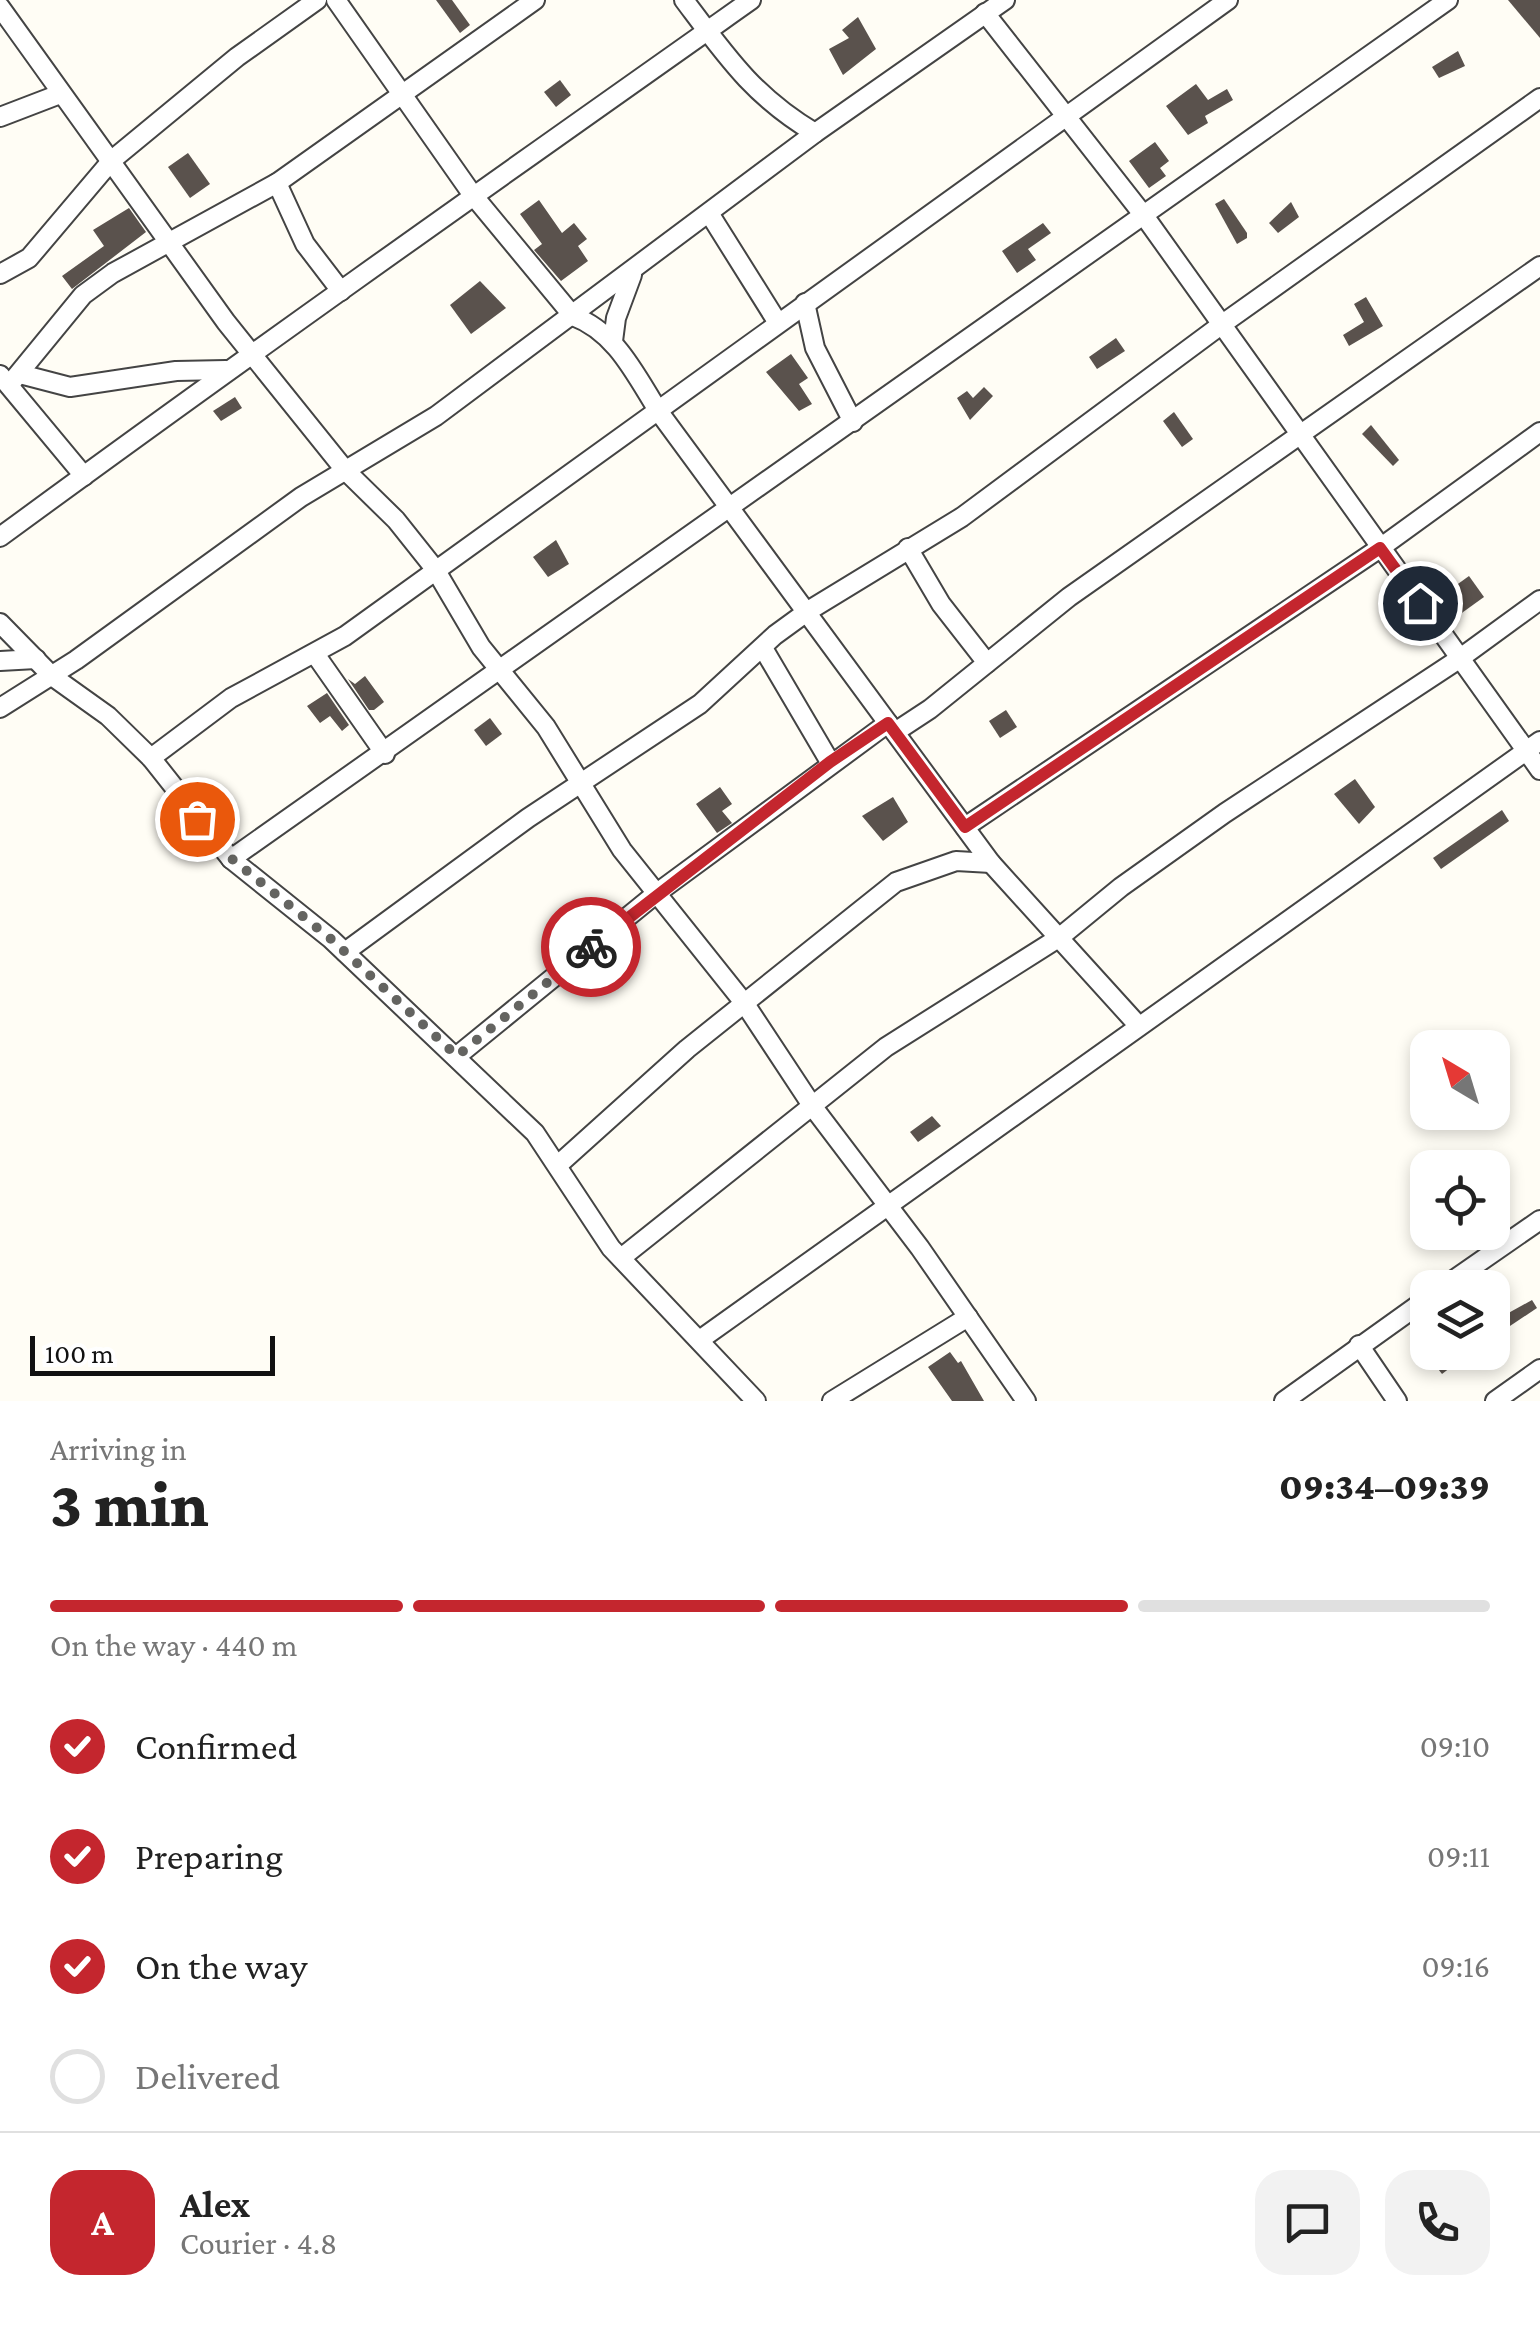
<!DOCTYPE html>
<meta charset="utf-8">
<style>
body{margin:0;font-family:"Crimson Pro",serif;background:#f2f2f2;color:#222;height:100vh;display:flex;flex-direction:column;font-size:38px;white-space:nowrap}
*{box-sizing:border-box;margin:0}
p{font-size:32px;color:#767676}
.icon{flex:none;width:55px;height:55px;fill:none;stroke:currentColor;stroke-width:2;stroke-linecap:round;stroke-linejoin:round}
.map{position:relative;height:1401px;overflow:hidden}
.details{display:flex;flex-direction:column;background:#fff;flex:1}
.details>*{flex:none}
.needle{width:65px;rotate:322deg}
.fabs{position:absolute;left:1410px;top:1030px;display:grid;gap:20px}
.fabs a{display:grid;place-items:center;width:100px;height:100px;border-radius:20px;background:#fff;box-shadow:0 5px 15px #0003;font-size:50px}
.scale{position:absolute;left:30px;bottom:25px;width:245px;box-sizing:border-box;padding-left:10px;border:5px solid #111;border-top:0;font-size:28px;line-height:35px;white-space:nowrap;color:#111;-webkit-text-stroke:8px #fff;paint-order:stroke}
.pin{position:absolute;display:grid;place-items:center;width:85px;height:85px;color:#fff;margin:-42px;border:5px solid #fff;border-radius:50%;box-shadow:0 2px 10px #0007}
.courier{position:absolute;display:grid;place-items:center;width:100px;height:100px;margin:-50px;border:8px solid #c4262e;border-radius:50%;background:#fff;color:#222;box-shadow:0 2px 12px #0007}
.head em{font-style:normal;font-weight:800}
.head div{display:flex;flex-direction:column-reverse}
.head{display:flex;align-items:center;justify-content:space-between;height:170px;padding:0 50px}
h1{font-size:65px;font-weight:800;line-height:75px}
.bar{display:grid;grid-template-columns:repeat(4,1fr);gap:15px 10px;align-content:center;height:120px;padding:0 50px}
.bar i{height:12px;border-radius:8px;background:#e0e0e0}
.bar .current{background:#c4262e}
.bar p{grid-column:span 4}
.line{display:flex;align-items:center;gap:25px;padding:0 50px;border-top:2px solid #e0e0e0}
.line div{flex:1}
.round{display:grid;place-items:center;flex:none;width:105px;height:105px;border-radius:30px;background:#f2f2f2}
ol{padding:0 50px;list-style:none}
li{display:flex;align-items:center;gap:30px;height:110px}
li p{margin-inline-start:auto}
li .icon{padding:10px;border-radius:50%;background:#c4262e;color:#fff;stroke-width:4}
li:last-child{color:#767676}
li i{width:55px;height:55px;border:5px solid #e0e0e0;border-radius:50%}
.map>svg:first-child{display:block}
</style>
<div class="map">
<svg width="1540" height="1401" viewBox="0 0 1540 1401">
<rect width="100%" height="100%" fill="#fffdf5"/>
<!-- building -->
<g fill="#5a524d">
<path d="M436,0H452L470,25L460,33Z"/>
<path d="M1508,0H1540V38Z"/>
<path d="M858,17L876,49L843,75L829,49L849,38L842,30Z"/>
<path d="M1458,51L1465,66L1439,78L1432,67Z"/>
<path d="M560,80L571,95L556,107L544,92Z"/>
<path d="M1196,84L1208,100L1227,89L1233,100L1205,116L1208,123L1188,135L1166,106Z"/>
<path d="M1155,142L1169,161L1160,168L1166,176L1149,188L1129,161Z"/>
<path d="M188,153L210,184L190,198L168,167Z"/>
<path d="M1224,199L1247,233V238L1237,244L1215,204Z"/>
<path d="M539,200L562,233L574,223L587,239L578,246L588,261L561,281L534,250L542,244L520,214Z"/>
<path d="M1291,202L1299,217L1278,233L1269,223Z"/>
<path d="M129,208L146,232L72,289L62,276L104,246L93,230Z"/>
<path d="M1043,223L1051,233L1028,249L1036,260L1017,273L1002,251Z"/>
<path d="M480,281L506,308L471,334L450,305Z"/>
<path d="M1366,297L1383,326L1349,346L1343,335L1364,322L1354,304Z"/>
<path d="M1116,338L1125,351L1097,369L1089,357Z"/>
<path d="M791,354L808,378L799,384L812,404L799,411L766,372Z"/>
<path d="M984,387L993,396L970,420L957,398L967,391L973,398Z"/>
<path d="M235,397L242,408L221,421L213,411Z"/>
<path d="M1174,412L1193,439L1182,447L1163,421Z"/>
<path d="M1371,425L1399,460L1393,466L1362,434Z"/>
<path d="M556,540L569,564L548,577L533,557Z"/>
<path d="M1469,576L1484,597L1452,620L1437,599Z"/>
<path d="M365,676L384,702L374,710H369L348,679L355,684Z"/>
<path d="M327,693L349,725L342,731L330,716L320,723L307,706Z"/>
<path d="M1006,710L1017,727L1000,738L989,721Z"/>
<path d="M490,718L502,734L486,746L474,730Z"/>
<path d="M1355,779L1375,807L1359,824L1334,794Z"/>
<path d="M720,787L732,804L722,811L732,823L717,833L696,804Z"/>
<path d="M893,797L908,822L883,841L862,816Z"/>
<path d="M1502,810L1509,821L1441,869L1433,858Z"/>
<path d="M932,1116L941,1126L918,1142L910,1132Z"/>
<path d="M1532,1300L1537,1308L1501,1332L1494,1321Z"/>
<path d="M950,1352L958,1363L961,1361L984,1401H952L928,1367Z"/>
<path d="M1425,1352H1471L1442,1374Z"/>
</g>
<g fill="none" stroke-linecap="round" stroke-linejoin="round">
<defs>
<g id="minor">
<path d="M336,0L472,194L573,316C616,332 635,374 659,412L991,863L1137,1024"/>
<path d="M684,0C726,56 754,97 815,133"/>
<path d="M0,7L226,322L345,470L396,520L435,569L481,647L546,727L622,850L745,1004L813,1107L920,1248L1026,1401"/>
<path d="M985,13L1145,217L1540,770"/>
<path d="M0,117L60,94"/>
<path d="M277,183L305,244L341,291"/>
<path d="M709,213L778,323"/>
<path d="M0,274L29,258L112,160L237,57L317,0"/>
<path d="M805,303L815,348L853,422"/>
<path d="M613,341L616,318L632,275"/>
<path d="M20,374L70,387L176,371L226,370"/>
<path d="M0,375L84,476"/>
<path d="M10,384L83,295L113,273L277,183L535,0"/>
<path d="M0,537C248,355 499,178 751,0"/>
<path d="M908,548L941,604L987,663"/>
<path d="M0,623L52,676L108,716L151,758L231,859L331,939L535,1133L611,1248L756,1401"/>
<path d="M763,648L830,762"/>
<path d="M315,654L385,754"/>
<path d="M0,661L36,659"/>
<path d="M0,708L76,660L301,497L436,416L815,133L1005,0"/>
<path d="M895,732L930,709L1069,597L1540,266"/>
<path d="M151,758L231,698L345,636L1228,0"/>
<path d="M965,827L1380,548L1540,432"/>
<path d="M231,859L1448,0"/>
<path d="M345,952L528,818L700,704L775,635L808,611L962,517L1221,325L1540,98"/>
<path d="M457,1056L657,893L888,723"/>
<path d="M558,1165L687,1049L896,882L956,861L991,863"/>
<path d="M621,1258L886,1047L1060,937L1121,887L1225,813L1459,659L1540,600"/>
<path d="M1442,1288L1540,1220"/>
<path d="M701,1339L1540,741"/>
<path d="M1359,1345L1397,1401"/>
<path d="M832,1401L968,1317"/>
<path d="M1284,1401L1428,1298"/>
<path d="M1495,1401L1540,1369"/>
</g>
</defs>
<!-- minor casing -->
<use href="#minor" stroke="#444" stroke-width="22"/>
<!-- minor -->
<use href="#minor" stroke="#fff" stroke-width="18"/>
</g>
<g fill="none" stroke-linecap="round" stroke-linejoin="round">
<!-- done -->
<path stroke="#646461" stroke-width="10" stroke-dasharray="0 18" d="M197,819L232,859L331,939L457,1056L591,947"/>
<!-- route -->
<path stroke="#c4262e" stroke-width="12" d="M591,947L830,762L888,723L965,827L1380,548L1420,603"/>
</g>
</svg>
<div class="fabs">
<a><svg class="needle" viewBox="-14 -14 28 28"><path d="M0-13l5 13h-10z" fill="#e53935"/><path d="M0 13l5-13h-10z" fill="#767676"/></svg></a>
<a><svg class="icon" aria-label="locate" viewBox="0 0 24 24"><circle cx="12" cy="12" r="6"/><path d="M12 2v4M12 18v4M2 12h4M18 12h4"/></svg></a>
<a><svg class="icon" aria-label="layers" viewBox="0 0 24 24"><path d="M12 4l9 5-9 5-9-5zM3 14l9 5 9-5"/></svg></a>
</div>
<div class="scale">100 m</div>
<div class="pin" style="left:197px;top:819px;background:#ea580c"><svg class="icon" aria-label="bag" viewBox="0 0 24 24"><path d="M5 8h14l-1 12H6zM9 8a3 3 0 0 1 6 0"/></svg></div>
<div class="pin" style="left:1420px;top:603px;background:#1f2937"><svg class="icon" aria-label="home" viewBox="0 0 24 24"><path d="M3 11l9-7 9 7M6 9v11h12V9"/></svg></div>
<div class="courier" style="left:591px;top:947px"><svg class="icon" aria-label="bike" viewBox="0 0 24 24"><circle cx="6" cy="16" r="4"/><circle cx="18" cy="16" r="4"/><path d="M6 16l4-8h5l3 8M10 8l3 8H6M13 5h3"/></svg></div>
</div>
<section class="details">
<div class="head"><div><h1>3 min</h1><p>Arriving in</p></div><em>09:34–09:39</em></div>
<div class="bar"><i class="current"></i><i class="current"></i><i class="current"></i><i></i><p>On the way · 440 m</p></div>
<ol>
<li><svg class="icon" aria-label="check" viewBox="0 0 24 24"><path d="M5 12l5 5 9-10"/></svg>Confirmed<p>09:10</p></li>
<li><svg class="icon" aria-label="check" viewBox="0 0 24 24"><path d="M5 12l5 5 9-10"/></svg>Preparing<p>09:11</p></li>
<li><svg class="icon" aria-label="check" viewBox="0 0 24 24"><path d="M5 12l5 5 9-10"/></svg>On the way<p>09:16</p></li>
<li><i></i>Delivered</li>
</ol>
<div class="line" style="height:180px"><b class="round" style="background:#c4262e;color:#fff">A</b><div><b>Alex</b><p>Courier · 4.8</p></div><a class="round"><svg class="icon" aria-label="chat" viewBox="0 0 24 24"><path d="M4 5h16v11H9l-5 4z"/></svg></a><a class="round"><svg class="icon" aria-label="phone" viewBox="0 0 24 24"><path d="M5 4h4l2 5-3 2q2 4 5 5l2-3 5 2v4C11 20 4 13 5 4z"/></svg></a></div>
</section>
